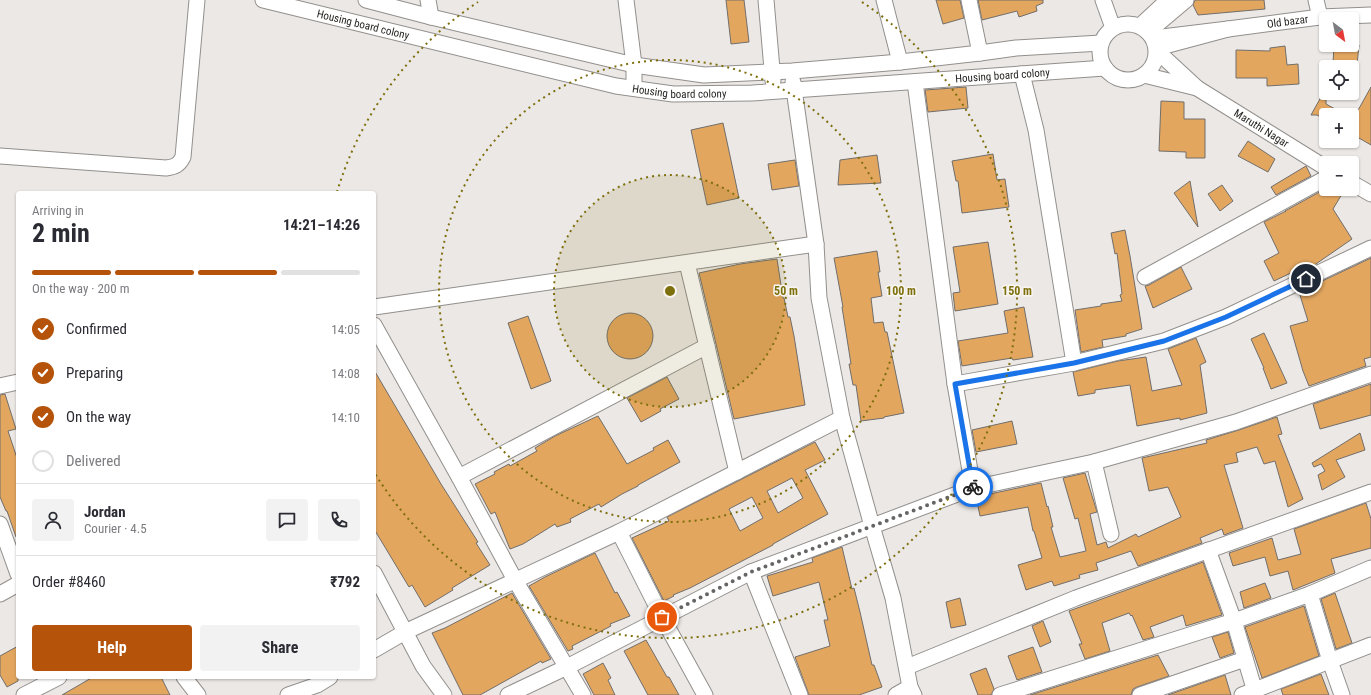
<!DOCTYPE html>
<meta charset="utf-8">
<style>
body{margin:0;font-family:"Roboto Condensed",sans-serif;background:#f2f2f3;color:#2b2b33;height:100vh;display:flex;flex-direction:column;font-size:15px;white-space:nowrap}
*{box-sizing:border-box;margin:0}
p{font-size:13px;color:#7c7c81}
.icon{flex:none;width:22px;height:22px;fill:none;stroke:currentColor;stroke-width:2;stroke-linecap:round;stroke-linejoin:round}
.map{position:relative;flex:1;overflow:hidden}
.side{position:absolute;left:16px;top:191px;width:360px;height:488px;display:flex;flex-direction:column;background:#fff;border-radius:4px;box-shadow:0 1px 3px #0004}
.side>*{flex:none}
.needle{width:26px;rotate:148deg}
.fabs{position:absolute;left:1319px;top:12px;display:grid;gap:8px}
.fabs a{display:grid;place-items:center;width:40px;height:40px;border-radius:4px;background:#fff;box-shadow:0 1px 3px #0004;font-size:20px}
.pin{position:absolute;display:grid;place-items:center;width:34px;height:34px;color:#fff;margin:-17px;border:2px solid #fff;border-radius:50%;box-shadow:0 1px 4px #0007}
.courier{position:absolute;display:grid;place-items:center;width:40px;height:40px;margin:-20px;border:3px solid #1a73e8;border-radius:50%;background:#fff;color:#222;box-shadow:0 1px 5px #0007}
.summary em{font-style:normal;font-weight:700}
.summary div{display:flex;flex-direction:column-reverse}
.summary{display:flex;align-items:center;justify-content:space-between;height:68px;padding:0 16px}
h1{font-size:26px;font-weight:700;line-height:30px}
.bar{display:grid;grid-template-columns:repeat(4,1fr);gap:6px 4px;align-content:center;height:48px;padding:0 16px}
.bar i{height:5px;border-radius:3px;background:#e1e1e2}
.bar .selected{background:#b45309}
.bar p{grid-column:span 4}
.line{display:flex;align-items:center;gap:10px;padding:0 16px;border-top:1px solid #e1e1e2}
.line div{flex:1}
.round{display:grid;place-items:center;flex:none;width:42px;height:42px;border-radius:4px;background:#f2f2f3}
ol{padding:0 16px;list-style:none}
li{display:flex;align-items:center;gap:12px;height:44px}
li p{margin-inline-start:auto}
li .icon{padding:4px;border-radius:50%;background:#b45309;color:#fff;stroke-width:4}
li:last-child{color:#7c7c81}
li i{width:22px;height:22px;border:2px solid #e1e1e2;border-radius:50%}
.primary-button{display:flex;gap:8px;margin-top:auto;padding:8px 16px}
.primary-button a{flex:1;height:46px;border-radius:4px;background:#b45309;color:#fff;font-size:16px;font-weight:700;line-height:46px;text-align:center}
.primary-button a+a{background:#f2f2f3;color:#2b2b33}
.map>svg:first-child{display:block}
</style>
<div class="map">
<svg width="1371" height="695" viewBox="0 0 1371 695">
<rect width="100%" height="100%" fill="#ece8e5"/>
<!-- building -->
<g fill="#e3a65f" stroke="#716e6b" fill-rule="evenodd">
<path d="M726,0H744L749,42L731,44Z"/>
<path d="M936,0H960L964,18L943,24Z"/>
<path d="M978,0H1043V3L1036,6L1037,11L1019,17L1017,11L982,20Z"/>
<path d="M1195,0H1264L1265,9L1198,15L1193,5Z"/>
<path d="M1334,45H1359L1357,65L1333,63Z"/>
<path d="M1285,46L1287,65L1298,64L1299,84L1267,86V78H1236V50L1270,51V48Z"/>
<path d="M966,87L968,108L928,112L925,90Z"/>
<path d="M1371,87V145L1352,134V121Z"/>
<path d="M1326,88V104L1346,115H1326V120L1317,115H1311Z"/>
<path d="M1161,101L1184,102V119H1205V158H1186V152L1159,151Z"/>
<path d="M723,123L739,198L707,205L691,130Z"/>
<path d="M1248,141L1275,159L1268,172L1238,156Z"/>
<path d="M993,154L997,180L1005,179L1009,207L962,213L958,181H956L952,161Z"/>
<path d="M877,155L881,183L838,185L840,160Z"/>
<path d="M795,160L799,186L772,190L768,164Z"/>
<path d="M1306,166L1311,176L1276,195L1271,187Z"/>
<path d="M1190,181L1198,227L1174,193Z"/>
<path d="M1222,185L1233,201L1220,211L1208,194Z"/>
<path d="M1325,189H1345L1333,209L1352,239L1313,266L1294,275L1293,272L1274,281L1264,261L1279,253L1264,222L1286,211H1285Z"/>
<path d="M1125,230L1130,256L1142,329L1126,334V336L1102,340L1103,347L1081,352L1075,310L1101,306V304L1122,301L1120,295L1122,294L1117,253L1115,254L1111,233Z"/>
<path d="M988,242L998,304L955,311L953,293L960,292L953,247Z"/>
<path d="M877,251L880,272H878L882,296L871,298L874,323L883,322L885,332H887L904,413L884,417V418L861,421L856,385H853L849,364H851L842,307H843L834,258Z"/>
<path d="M1371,258V357L1364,359L1366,366L1309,386L1303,371L1290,326L1308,321L1299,292Z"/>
<path d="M777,259L783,298H784L788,317H790L794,336L805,405L734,419L699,273L740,264Z"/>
<path d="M1181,267L1192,289L1153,308L1145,286L1149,285Z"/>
<path d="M1024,307L1033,357L1013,360L1012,358L962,366L958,341L1008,333L1004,311Z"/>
<circle cx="630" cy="336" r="23"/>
<path d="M528,316L551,381L531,389L508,323Z"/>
<path d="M1264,333L1287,383L1271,389L1263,368H1264L1251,339Z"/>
<path d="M1196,338L1206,362L1200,365L1207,413L1180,420V418L1137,426L1130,385L1095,390V393L1078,396L1073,372L1118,361L1146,357L1152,391L1182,385L1168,349Z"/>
<path d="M374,370L441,484L478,542L476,543L490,565L452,588L453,590L425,607L412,585L409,587L374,529Z"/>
<path d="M667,377L679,399L660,409L661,411L641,422L627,398Z"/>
<path d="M1371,384V415L1320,429L1313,404Z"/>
<path d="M5,394L16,429L8,431L18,461V536L16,537L7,511H6L0,497V395Z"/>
<path d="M598,416L627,464L654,450L653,448L668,440L680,462L638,485V486L622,494L601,507L599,504L570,519L571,522L557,527L555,524L523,544L510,549L495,512L491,514L475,484L495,474L494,472L509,464L510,466L537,451L535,448L555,436Z"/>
<path d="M1277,417L1282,434L1278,435L1303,499L1288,507L1275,461L1264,464L1257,447L1236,453L1238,462L1224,465L1243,528L1224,535L1222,529L1200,538L1202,543L1138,566L1131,551L1096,563L1098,570L1079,575L1080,578L1054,586L1052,581L1026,590L1018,565L1042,558L1034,531H1033L1028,507L980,516L976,497L1041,483L1047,507L1048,506L1053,527H1051L1060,557L1086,551L1078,518L1075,519L1063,478L1085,473L1097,512L1090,514L1097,545L1106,542L1108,548L1136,534L1138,537L1181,517L1168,487L1149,491L1142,458L1207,443L1206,440L1239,430Z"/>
<path d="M1012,421L1017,444L976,452L972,430Z"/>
<path d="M1360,433L1365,450L1336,460L1345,477L1322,490L1318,475L1325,471L1321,464L1314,467L1312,463Z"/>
<path d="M815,442L825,460L805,470L828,514L773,544V545L690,588L673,595L674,596L664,601L632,538L669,521L667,517ZM792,478L803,498L778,513L767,491ZM752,497L763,518L740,531L729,509Z"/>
<path d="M1366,503L1371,519V548L1331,559L1335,573L1293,590L1288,571L1270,576L1265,557L1233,566L1229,553L1272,538L1278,560L1301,554L1294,529Z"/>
<path d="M842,547L852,589L854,588L860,612L872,665H874L882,687L859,695H809L795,657L830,646L824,620H828L819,582L773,596L767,576L813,562L812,558Z"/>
<path d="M595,553L615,593L617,592L630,616L610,624L611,626L572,646L573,649L568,651L529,586L545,577Z"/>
<path d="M1203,562L1222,615L1186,626L1183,615L1150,627L1154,637L1143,640L1132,615L1131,616L1129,613L1102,623L1110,651L1085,659L1079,644H1082L1069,611Z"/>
<path d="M1265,583L1271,598L1244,608L1240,592Z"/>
<path d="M512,593L551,659L542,663L541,661L480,695H463L432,633L445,628Z"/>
<path d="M1335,593L1352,643L1336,649L1321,599Z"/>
<path d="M960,598L966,625L951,628L946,602Z"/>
<path d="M1304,606L1319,656L1262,678L1245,627Z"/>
<path d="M1043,621L1051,642L1040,647L1032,626Z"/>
<path d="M1228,632L1234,653L1220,658L1212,637Z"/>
<path d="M646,640L667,677H669L679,695H648L624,651Z"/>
<path d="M18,646V681L7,687L0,675V656Z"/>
<path d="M1033,647L1042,672L1017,680L1008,656Z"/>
<path d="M1158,655L1169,676L1137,687L1133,689L1131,695H1030Z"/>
<path d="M603,663L611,678L608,680L615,695H594L583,674Z"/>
<path d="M986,668L994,689L991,695H978L970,674Z"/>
<path d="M1321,674L1329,695H1283L1281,689Z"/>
<path d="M1225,675L1231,695H1168Z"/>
<path d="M93,677H161L170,695H62Z"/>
</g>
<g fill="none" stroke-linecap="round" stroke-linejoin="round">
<defs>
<g id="minor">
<path id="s1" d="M263,0L616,86L673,94L752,93L1105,68"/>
<path d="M366,0L431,17L634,65L704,75L792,71L900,62L980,53L1016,48L1101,43"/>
<path d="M428,0L431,17"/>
<path d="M626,0L634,65V88"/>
<path d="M766,0L773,81"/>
<path d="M884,0L900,62"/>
<path d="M969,0L980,53"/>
<path d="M1103,0L1113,28"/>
<path d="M1316,0L1320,17"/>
<circle cx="1128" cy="52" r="28"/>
<path d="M1140,26L1168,0"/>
<path id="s2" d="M1228,29L1320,17L1371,15"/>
<path d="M1148,32L1186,0"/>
<path d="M1154,38L1228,29L1157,48"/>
<path d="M1022,74L1036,130L1074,363"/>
<path d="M1144,75L1197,88L1157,51"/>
<path d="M793,82L816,244L819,298L842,418L872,526L893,598L910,687L914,695"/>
<path d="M915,82L955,384L973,488"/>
<path id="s3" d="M1197,88L1326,168"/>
<path d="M0,156L166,168C175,167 179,165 183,157L197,0"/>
<path d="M1352,183L1371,194"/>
<path d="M687,263L737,472"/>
<path d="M1145,277L1326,178"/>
<path d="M374,307L816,244"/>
<path d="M374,325L459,477L515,580L583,695"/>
<path d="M955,384L1074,363L1164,341L1226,317L1371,248"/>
<path d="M0,386L18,382"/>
<path d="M1094,462L1111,534"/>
<path d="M459,477L707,346"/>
<path d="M0,524L18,574"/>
<path d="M619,532L662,617L705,695"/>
<path d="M1208,550L1234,621L1256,695"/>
<path d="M751,572L800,695"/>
<path d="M374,573L423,666L444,695"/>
<path d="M0,594L18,584"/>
<path d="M1310,594L1330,661L1342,695"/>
<path d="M374,650L405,632L619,532L842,418"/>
<path d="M907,667L1076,598L1371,492"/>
<path d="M184,677L198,695"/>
<path d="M24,695L59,677"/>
<path d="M288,695L317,685L330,677"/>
<path d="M508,695L567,667L751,572L973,488L1094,462L1236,422L1371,374"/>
<path d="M896,695L910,687"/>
<path d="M1000,695L1234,621L1310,594L1371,568"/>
<path d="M1140,695L1245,659"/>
<path d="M1242,695L1371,645"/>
</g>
</defs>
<!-- minor casing -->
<use href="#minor" stroke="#928f8c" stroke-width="17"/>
<!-- minor -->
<use href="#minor" stroke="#fff" stroke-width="15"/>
</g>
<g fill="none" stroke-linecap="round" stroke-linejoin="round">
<!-- done -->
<path stroke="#676563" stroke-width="4" stroke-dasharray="0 7.2" d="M662,617L751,572L973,488V487"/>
<!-- route -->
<path stroke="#1a73e8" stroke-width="5" d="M973,487L955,384L1074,363L1164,341L1226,317L1306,279"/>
</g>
<!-- distance rings -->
<circle cx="670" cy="291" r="116" fill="#7e6f0d" fill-opacity=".12"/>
<g fill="none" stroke="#7e6f0d" stroke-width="2" stroke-dasharray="2 4">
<circle cx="670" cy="291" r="116"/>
<circle cx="670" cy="291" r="231"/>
<path d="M337 192A347 347 0 0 1 478 2M862 2A347 347 0 1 1 374 472"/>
</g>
<g text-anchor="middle" stroke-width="3" stroke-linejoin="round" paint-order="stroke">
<!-- street labels -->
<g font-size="11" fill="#201f1d" stroke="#f9f6f2">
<text dy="4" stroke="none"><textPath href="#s2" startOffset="60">Old bazar</textPath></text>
<text dy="4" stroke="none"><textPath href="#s1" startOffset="103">Housing board colony</textPath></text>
<text dy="4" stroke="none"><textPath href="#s1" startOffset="751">Housing board colony</textPath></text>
<text dy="4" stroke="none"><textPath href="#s1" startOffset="427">Housing board colony</textPath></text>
<text dy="4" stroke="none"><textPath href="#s3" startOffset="76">Maruthi Nagar</textPath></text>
</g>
</g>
<circle cx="670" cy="291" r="6" fill="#7e6f0d" stroke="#f9f6f2" stroke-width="2"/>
<g font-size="12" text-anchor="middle" font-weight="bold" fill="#7e6f0d" stroke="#f9f6f2" stroke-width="3" stroke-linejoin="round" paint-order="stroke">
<text x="786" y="295">50 m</text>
<text x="901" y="295">100 m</text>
<text x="1017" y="295">150 m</text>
</g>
</svg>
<div class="fabs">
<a><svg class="needle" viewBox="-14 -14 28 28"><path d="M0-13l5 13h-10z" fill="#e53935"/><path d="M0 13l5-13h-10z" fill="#7c7c81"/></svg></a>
<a><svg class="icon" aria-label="locate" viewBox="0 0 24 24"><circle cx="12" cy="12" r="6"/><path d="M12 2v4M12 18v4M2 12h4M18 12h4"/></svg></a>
<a>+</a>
<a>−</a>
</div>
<div class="pin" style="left:662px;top:617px;background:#ea580c"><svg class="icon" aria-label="bag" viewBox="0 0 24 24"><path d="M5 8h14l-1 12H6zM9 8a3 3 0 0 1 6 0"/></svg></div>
<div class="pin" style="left:1306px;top:279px;background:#1f2937"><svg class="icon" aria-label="home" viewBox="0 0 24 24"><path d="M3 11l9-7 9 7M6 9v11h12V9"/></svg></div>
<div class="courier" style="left:973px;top:487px"><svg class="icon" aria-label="bike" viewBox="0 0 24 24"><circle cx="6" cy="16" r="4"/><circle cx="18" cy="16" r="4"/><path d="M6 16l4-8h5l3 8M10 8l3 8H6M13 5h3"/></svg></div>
<section class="side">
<div class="summary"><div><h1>2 min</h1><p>Arriving in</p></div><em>14:21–14:26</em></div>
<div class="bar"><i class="selected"></i><i class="selected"></i><i class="selected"></i><i></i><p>On the way · 200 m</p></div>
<ol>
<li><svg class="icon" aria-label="check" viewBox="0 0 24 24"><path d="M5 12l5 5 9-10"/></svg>Confirmed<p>14:05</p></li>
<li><svg class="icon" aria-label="check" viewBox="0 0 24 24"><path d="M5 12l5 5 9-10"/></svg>Preparing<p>14:08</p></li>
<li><svg class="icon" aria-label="check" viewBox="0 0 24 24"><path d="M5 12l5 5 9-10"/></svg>On the way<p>14:10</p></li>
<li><i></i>Delivered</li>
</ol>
<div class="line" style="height:72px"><a class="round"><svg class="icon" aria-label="person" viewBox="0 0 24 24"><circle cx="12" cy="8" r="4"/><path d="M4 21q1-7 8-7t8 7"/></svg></a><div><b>Jordan</b><p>Courier · 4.5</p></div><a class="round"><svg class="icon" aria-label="chat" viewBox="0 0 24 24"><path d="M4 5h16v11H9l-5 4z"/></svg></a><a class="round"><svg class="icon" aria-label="phone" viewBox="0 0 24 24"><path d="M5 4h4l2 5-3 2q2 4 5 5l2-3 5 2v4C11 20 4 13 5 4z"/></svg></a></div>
<div class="line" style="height:52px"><div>Order #8460</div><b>₹792</b></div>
<div class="primary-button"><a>Help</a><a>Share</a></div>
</section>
</div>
